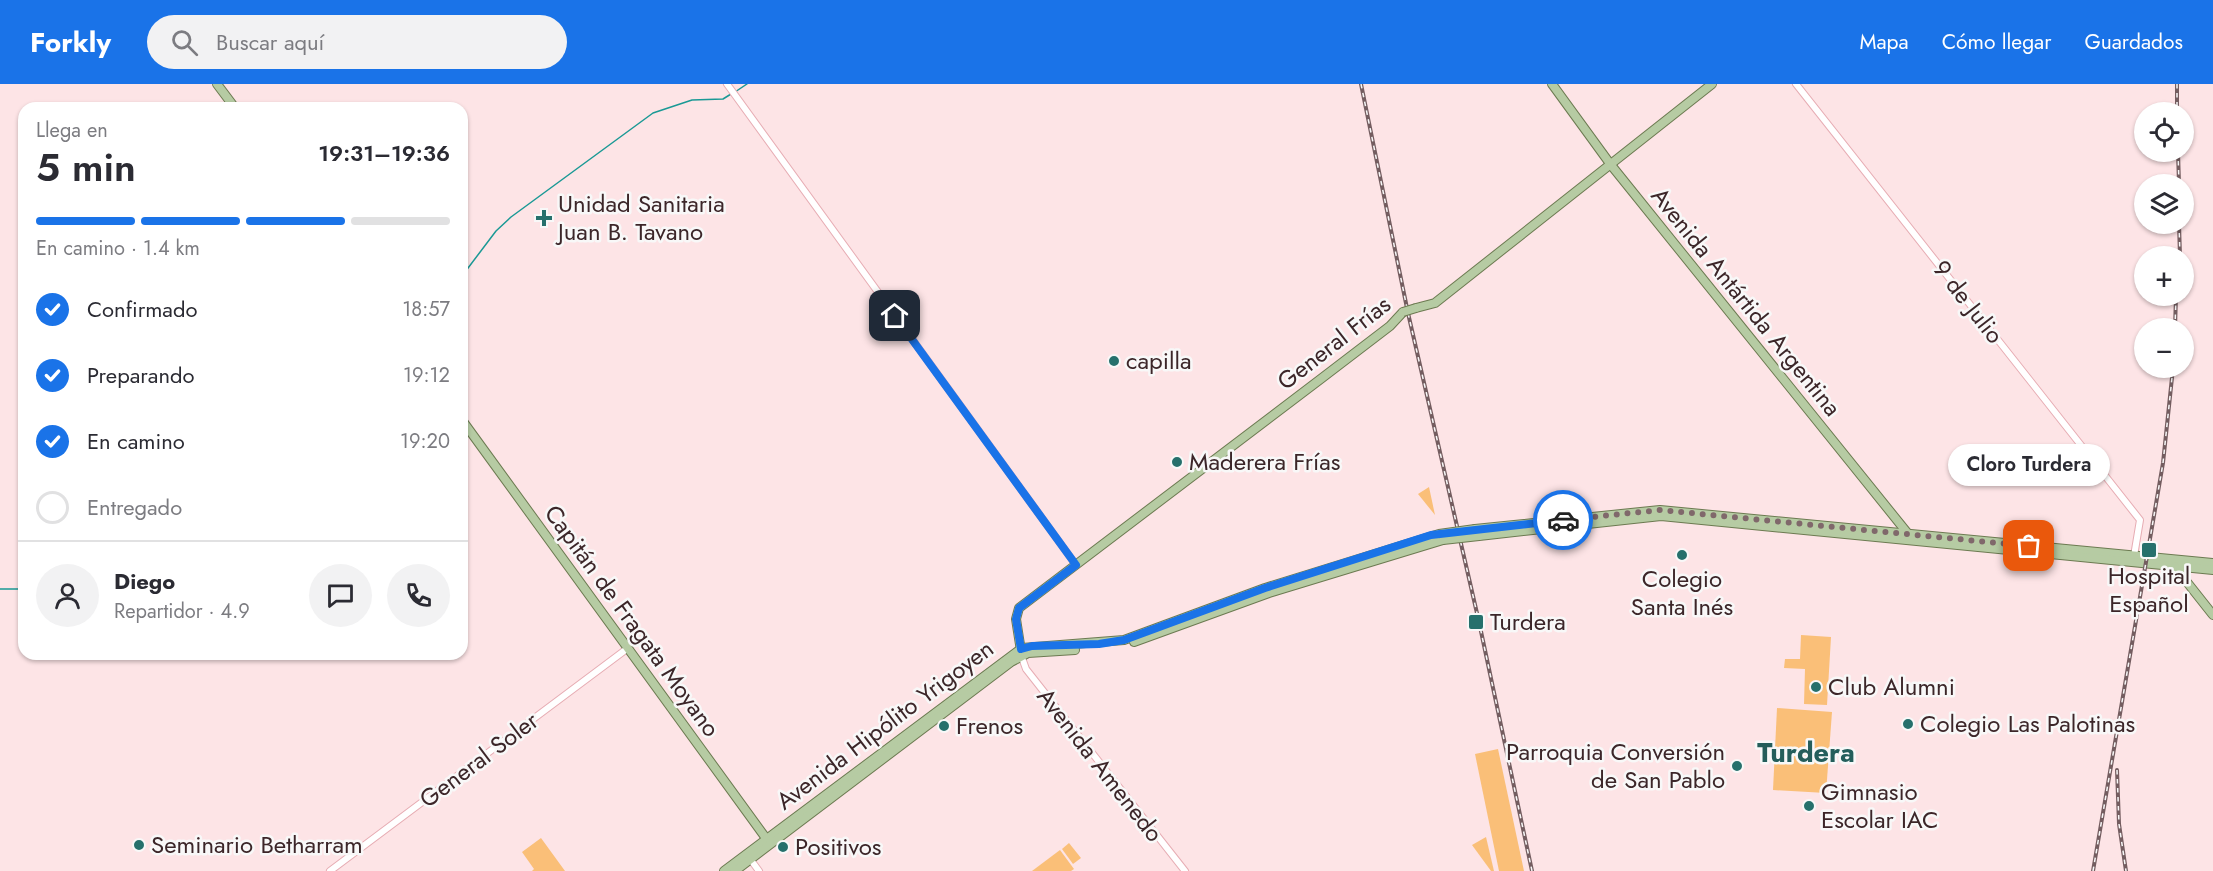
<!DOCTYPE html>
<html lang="es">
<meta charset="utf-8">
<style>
body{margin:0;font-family:Jost,sans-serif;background:#f2f2f3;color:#2b2b33;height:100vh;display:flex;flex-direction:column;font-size:22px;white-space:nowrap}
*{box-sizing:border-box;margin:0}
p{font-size:20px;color:#7c7c81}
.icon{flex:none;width:33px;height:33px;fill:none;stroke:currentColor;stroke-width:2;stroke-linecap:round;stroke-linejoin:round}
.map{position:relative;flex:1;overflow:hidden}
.sheet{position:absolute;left:18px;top:18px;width:450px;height:558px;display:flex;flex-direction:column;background:#fff;border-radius:18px;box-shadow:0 2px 4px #0004}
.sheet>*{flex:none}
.buttons{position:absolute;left:2134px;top:18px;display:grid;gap:12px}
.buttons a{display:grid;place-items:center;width:60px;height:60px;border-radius:50%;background:#fff;box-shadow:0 2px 4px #0004;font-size:30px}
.pin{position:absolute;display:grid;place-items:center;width:51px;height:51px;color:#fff;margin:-26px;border-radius:12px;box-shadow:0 3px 9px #0006}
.courier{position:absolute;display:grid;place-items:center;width:60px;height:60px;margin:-30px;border:4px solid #1a73e8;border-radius:50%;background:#fff;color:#222;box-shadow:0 2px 8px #0007}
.bubble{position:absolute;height:42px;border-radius:21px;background:#fff;box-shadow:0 2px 4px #0004;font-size:20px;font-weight:600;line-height:42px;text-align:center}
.overview em{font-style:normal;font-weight:600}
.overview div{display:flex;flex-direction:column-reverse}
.overview{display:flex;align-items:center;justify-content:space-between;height:102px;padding:0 18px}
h1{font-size:39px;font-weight:600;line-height:45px}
.bar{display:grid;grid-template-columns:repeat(4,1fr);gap:9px 6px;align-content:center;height:72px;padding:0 18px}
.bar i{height:8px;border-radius:4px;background:#e1e1e2}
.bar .selected{background:#1a73e8}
.bar p{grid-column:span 4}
.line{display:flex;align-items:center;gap:15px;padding:0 18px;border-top:2px solid #e1e1e2}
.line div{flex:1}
.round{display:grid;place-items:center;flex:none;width:63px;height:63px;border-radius:32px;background:#f2f2f3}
ol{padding:0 18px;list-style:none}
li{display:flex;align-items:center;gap:18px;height:66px}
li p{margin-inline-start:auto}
li .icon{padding:6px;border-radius:50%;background:#1a73e8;color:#fff;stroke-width:4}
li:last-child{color:#7c7c81}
li i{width:33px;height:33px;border:3px solid #e1e1e2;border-radius:50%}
header{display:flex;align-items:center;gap:36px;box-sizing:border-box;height:84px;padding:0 30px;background:#1a73e8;color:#fff}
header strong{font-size:28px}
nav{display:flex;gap:33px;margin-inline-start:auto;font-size:21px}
.search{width:420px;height:54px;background:#f2f2f3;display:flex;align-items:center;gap:15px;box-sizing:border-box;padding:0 21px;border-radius:33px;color:#7c7c81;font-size:22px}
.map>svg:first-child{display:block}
</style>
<header>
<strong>Forkly</strong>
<div class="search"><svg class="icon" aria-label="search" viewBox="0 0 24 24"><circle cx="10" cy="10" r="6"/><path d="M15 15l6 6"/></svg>Buscar aquí</div>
<nav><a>Mapa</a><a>Cómo llegar</a><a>Guardados</a></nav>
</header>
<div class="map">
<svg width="2213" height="787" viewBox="0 0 2213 787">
<rect width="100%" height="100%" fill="#fde4e6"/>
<!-- green -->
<g fill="#fabf78">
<path d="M1429,403L1435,431L1418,410Z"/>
<path d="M1801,551L1831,553L1827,621L1804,620L1805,585L1784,584L1785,575H1800Z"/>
<path d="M1777,624L1832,628L1826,709L1773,706Z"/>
<path d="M1498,665L1524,787H1499L1475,670Z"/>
<path d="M1486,753L1494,787H1491L1472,761Z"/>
<path d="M541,754L565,787H532L534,785L522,768Z"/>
<path d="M1069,759L1081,774L1073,780L1062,765Z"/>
<path d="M1060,766L1074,785L1071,787H1032Z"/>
</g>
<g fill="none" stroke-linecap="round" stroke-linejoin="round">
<!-- stream -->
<g stroke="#1a9995" stroke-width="1.5">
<path d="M735,8L747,0"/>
<path d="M462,192L496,147L511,133L653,29L692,16L723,15L731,10"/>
<path d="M0,505H24"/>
</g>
<defs>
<g id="minor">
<path d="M727,0L1076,481"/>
<path d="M1796,0L2140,436L2134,472"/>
<path d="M1021,571L1026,585L1185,787"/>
<path d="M748,772L759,787"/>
<path d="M330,787L628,564"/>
</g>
<g id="major">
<path d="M217,0L235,24"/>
<path d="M1552,0L1611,81L1909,451"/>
<path d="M1416,224L1435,219L1712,0"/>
<path d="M462,336L768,757"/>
<path d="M1475,445L1660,426L2213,479"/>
<path d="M1479,452L1661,432L2213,486"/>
<path d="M2175,483L2213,531"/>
<path d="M1134,558L1269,509L1443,456"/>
<path d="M1021,567L1016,535L1019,524L1322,294L1390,242L1403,228"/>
<path d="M724,787L1022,564L1124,556L1265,504L1439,450"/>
<path d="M735,787L1011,578L1028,569L1075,566"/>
</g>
</defs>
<!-- minor casing -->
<use href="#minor" stroke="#e7adb4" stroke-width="8"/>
<!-- major casing -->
<use href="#major" stroke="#6c7a51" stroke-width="10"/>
<!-- minor -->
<use href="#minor" stroke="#fff" stroke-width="6"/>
<!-- major -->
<use href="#major" stroke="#b6cba3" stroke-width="8"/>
<defs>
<g id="rail">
<path d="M1361,0L1408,229L1479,538L1532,787"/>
<path d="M2177,0V28"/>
<path d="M2178,68L2179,100"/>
<path d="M2179,140L2180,172"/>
<path d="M2175,244L2176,212"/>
<path d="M2117,686L2119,740L2126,787"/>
<path d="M2093,787L2163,379L2173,284"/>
</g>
</defs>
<!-- rail casing -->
<use href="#rail" stroke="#745d60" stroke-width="4"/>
<!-- rail -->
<use href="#rail" stroke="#f8f8f8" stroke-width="1.5" stroke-dasharray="4.5" stroke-linecap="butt"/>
<defs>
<g id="major-bridge">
<path d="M1403,228L1416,224"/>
<path d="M1439,450L1475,445"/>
<path d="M1443,456L1479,452"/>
</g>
</defs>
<!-- major-bridge casing -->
<use href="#major-bridge" stroke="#6c7a51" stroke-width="10" stroke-linecap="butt"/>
<!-- major-bridge -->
<use href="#major-bridge" stroke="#b6cba3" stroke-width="8"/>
</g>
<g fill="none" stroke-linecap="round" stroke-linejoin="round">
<!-- done -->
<path stroke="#80686b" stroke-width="6" stroke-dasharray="0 10.8" d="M1563,436L1660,426L2029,462"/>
<!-- route -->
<path stroke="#1a73e8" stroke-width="8" d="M895,232L1076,481L1019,524L1016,535L1021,565L1032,562L1099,560L1124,556L1265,504L1431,451L1563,436"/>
</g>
<!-- markers -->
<g fill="#26706c" stroke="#f8f8f8" stroke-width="2">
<path d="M541 125h6v6h6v6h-6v6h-6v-6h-6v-6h6z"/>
<circle cx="1114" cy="277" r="6"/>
<circle cx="1177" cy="378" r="6"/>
<rect x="2141" y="458" width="16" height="16" rx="3"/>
<circle cx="1682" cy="471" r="6"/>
<rect x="1468" y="530" width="16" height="16" rx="3"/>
<circle cx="1816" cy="603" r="6"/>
<circle cx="1908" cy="640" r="6"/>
<circle cx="944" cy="642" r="6"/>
<circle cx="1737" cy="682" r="6"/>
<circle cx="1809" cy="722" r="6"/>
<circle cx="139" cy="761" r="6"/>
<circle cx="783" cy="763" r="6"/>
</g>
<g text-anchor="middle" stroke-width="5" stroke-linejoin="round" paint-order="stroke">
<!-- poi labels -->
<g font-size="24" fill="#3c2629" stroke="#f8f8f8" text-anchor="start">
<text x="558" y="128">Unidad Sanitaria<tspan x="558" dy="28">Juan B. Tavano</tspan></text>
<text x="1126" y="285">capilla</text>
<text x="1189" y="386">Maderera Frías</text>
<text x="2149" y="500" text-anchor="middle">Hospital<tspan x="2149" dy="28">Español</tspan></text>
<text x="1682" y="503" text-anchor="middle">Colegio<tspan x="1682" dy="28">Santa Inés</tspan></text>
<text x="1490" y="546">Turdera</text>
<text x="1828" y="611">Club Alumni</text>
<text x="1920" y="648">Colegio Las Palotinas</text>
<text x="956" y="650">Frenos</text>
<text x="1725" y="676" text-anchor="end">Parroquia Conversión<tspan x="1725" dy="28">de San Pablo</tspan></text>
<text x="1821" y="716">Gimnasio<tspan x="1821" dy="28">Escolar IAC</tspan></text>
<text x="151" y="769">Seminario Betharram</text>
<text x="795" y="771">Positivos</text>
</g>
<!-- street labels -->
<g font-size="24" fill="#3c2629" stroke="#f8f8f8">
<text transform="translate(1746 218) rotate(51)" y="8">Avenida Antártida Argentina</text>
<text transform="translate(1968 218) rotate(52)" y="8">9 de Julio</text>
<text transform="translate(1334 259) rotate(-38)" y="8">General Frías</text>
<text transform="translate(632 537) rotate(54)" y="8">Capitán de Fragata Moyano</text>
<text transform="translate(885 641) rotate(-37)" y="8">Avenida Hipólito Yrigoyen</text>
<text transform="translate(479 676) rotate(-37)" y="8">General Soler</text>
<text transform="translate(1100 681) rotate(52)" y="8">Avenida Amenedo</text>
</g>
<!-- quarter labels -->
<g font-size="27" font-weight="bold" fill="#245e5b" stroke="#f8f8f8">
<text x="1806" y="678">Turdera</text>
</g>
</g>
</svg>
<div class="buttons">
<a><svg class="icon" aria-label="locate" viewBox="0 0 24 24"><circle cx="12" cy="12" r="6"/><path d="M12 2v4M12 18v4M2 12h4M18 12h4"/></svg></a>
<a><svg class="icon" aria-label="layers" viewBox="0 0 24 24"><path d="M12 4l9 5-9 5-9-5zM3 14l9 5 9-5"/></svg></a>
<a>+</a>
<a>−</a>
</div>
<div class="pin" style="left:2029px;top:462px;background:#ea580c"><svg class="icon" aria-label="bag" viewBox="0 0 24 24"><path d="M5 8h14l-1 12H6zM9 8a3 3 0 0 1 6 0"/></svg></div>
<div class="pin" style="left:895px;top:232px;background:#1f2937"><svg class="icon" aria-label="home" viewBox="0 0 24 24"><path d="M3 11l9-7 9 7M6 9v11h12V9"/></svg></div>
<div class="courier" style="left:1563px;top:436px"><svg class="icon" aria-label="car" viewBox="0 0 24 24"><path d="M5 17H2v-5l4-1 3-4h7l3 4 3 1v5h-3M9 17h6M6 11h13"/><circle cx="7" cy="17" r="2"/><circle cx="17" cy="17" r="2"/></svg></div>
<div class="bubble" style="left:1948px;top:360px;width:162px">Cloro Turdera</div>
<section class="sheet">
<div class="overview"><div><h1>5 min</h1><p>Llega en</p></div><em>19:31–19:36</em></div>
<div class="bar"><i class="selected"></i><i class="selected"></i><i class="selected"></i><i></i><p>En camino · 1.4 km</p></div>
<ol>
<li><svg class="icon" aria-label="check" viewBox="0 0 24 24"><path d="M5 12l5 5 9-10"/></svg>Confirmado<p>18:57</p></li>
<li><svg class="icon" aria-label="check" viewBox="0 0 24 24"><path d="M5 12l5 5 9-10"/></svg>Preparando<p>19:12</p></li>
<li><svg class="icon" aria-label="check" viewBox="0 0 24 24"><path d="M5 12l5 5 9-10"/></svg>En camino<p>19:20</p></li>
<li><i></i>Entregado</li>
</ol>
<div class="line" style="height:108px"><a class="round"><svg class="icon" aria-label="person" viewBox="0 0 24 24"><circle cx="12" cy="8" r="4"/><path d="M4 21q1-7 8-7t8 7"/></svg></a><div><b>Diego</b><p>Repartidor · 4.9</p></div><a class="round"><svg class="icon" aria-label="chat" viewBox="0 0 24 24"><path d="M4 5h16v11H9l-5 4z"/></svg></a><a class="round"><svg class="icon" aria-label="phone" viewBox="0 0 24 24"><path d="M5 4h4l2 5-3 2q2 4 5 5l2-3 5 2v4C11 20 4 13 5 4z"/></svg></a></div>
</section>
</div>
